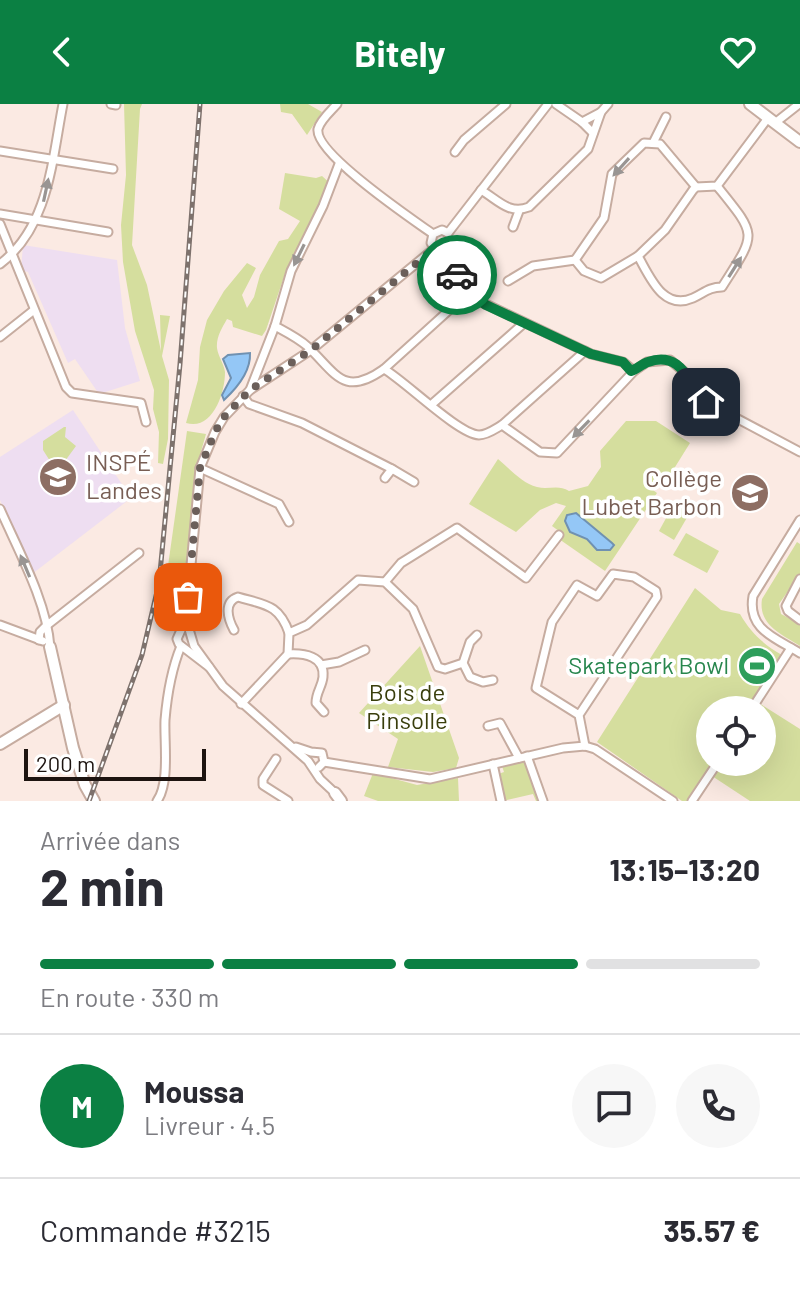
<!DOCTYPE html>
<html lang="fr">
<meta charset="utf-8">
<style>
body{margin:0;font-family:Barlow,sans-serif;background:#f7f7f7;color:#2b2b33;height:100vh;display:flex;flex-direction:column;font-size:30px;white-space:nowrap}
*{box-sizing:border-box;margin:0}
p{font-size:26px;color:#7c7c81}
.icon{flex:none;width:44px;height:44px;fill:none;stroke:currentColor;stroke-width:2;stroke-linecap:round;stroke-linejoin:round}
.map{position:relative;height:697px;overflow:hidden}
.side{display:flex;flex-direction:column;background:#fff;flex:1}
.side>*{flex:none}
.controls{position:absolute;left:696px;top:592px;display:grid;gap:16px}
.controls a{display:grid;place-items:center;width:80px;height:80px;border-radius:50%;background:#fff;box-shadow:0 8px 32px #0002;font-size:40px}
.scale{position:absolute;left:24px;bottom:20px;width:182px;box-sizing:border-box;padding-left:8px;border:4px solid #1d1410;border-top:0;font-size:22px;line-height:28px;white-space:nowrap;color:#1d1410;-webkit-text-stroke:6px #fff;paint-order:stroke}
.pin{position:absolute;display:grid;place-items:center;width:68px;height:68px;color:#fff;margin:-34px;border-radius:16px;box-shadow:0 4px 12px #0006}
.courier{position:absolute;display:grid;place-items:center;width:80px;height:80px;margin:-40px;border:6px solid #0b8043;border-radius:50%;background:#fff;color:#222;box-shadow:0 2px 10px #0007}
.headline em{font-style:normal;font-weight:700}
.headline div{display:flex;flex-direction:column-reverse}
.headline{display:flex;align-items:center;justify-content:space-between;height:136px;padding:0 40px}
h1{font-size:52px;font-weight:700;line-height:60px}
.bar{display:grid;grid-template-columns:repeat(4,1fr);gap:12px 8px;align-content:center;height:96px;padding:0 40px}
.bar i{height:10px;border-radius:6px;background:#e1e1e2}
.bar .on{background:#0b8043}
.bar p{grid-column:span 4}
.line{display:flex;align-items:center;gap:20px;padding:0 40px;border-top:2px solid #e1e1e2}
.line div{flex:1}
.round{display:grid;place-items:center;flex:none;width:84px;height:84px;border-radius:42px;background:#f7f7f7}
header{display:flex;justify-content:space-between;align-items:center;height:104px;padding:0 40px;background:#0b8043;color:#fff;font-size:36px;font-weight:700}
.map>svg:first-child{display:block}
</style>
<header><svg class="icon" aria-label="back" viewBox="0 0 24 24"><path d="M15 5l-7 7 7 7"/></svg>Bitely<svg class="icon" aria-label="heart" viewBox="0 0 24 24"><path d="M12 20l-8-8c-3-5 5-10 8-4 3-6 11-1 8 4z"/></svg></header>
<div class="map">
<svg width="800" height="697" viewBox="0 0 800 697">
<rect width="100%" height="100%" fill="#fbeae3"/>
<!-- education -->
<g fill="#eedef1">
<path d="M23,141L117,156L125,224L140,277L99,290L75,255L68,259L28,168L21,166Z"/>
<path d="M73,306L131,394L32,470L0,396V353Z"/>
</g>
<!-- green -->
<g fill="#d5de9e">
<path d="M124,0H142L140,5L132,141L147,181L161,247L160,211L170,212L162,252L169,276L168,335L163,360L158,359L159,328L153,305L154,286L135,227L123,158L121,121L126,71Z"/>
<path d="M280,0H308L322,8L307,31L292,10L281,8Z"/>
<path d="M285,69L316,74L322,72L332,81L286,167L266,226L262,232L233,223L232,217L227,215C222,224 216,233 217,244C218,252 224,260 225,268C225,290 212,327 186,319L198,276L200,243L207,216L224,187L247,159L256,164L242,191L247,204L254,193L260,171L279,137L288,135L300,117L279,105Z"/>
<path d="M626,317H656L690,339L662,384L657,381L653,386L657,389L605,467L559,435L563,430L552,422L566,402L556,399L540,406L516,428L469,400L498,355C510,365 522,379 537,383C549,386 558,380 569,387L588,382L601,363L600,347Z"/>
<path d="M64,323H66L65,333L76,342L57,368L43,346V337Z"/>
<path d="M187,327L206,330L196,365L187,475L168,462Z"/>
<path d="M676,396L692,405L674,436L659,427Z"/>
<path d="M686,429L719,447L707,469L673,451Z"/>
<path d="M797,438L800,440V470L779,500L781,510L800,520V542C781,530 758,521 762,495Z"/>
<path d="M695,484L721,506L740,510C751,529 763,540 782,551L746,606H710V658H714L688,697H682L597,638Z"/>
<path d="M420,542L459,654L456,664L433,668L388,663L398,635L359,609Z"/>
<path d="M759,599L800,625V697H750L712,672L721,658H762V606H755Z"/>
<path d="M523,656L528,660L539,697H536L533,690L503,697L498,670L504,668L502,662Z"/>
<path d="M373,669L417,681L458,674L459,697H378L364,692Z"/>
</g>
<!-- water -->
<g fill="#94c7f6" stroke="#7091b1" stroke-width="2">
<path d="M250,249C251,268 237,284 224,296L222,291L231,274L223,255L228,251Z"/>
<path d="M576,409L612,439L614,441L610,446H597L587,435L570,428L565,417L567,411Z"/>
</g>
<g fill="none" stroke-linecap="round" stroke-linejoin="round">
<defs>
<g id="street">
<path d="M111,0L116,1"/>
<path d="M337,0C332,6 320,16 318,25C314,49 412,115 433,130"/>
<path d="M556,0L582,18L593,29"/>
<path d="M582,18L601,8L608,0"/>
<path d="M775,19L799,0"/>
<path d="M653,39L666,13"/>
<path d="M0,47L113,65"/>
<path d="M455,48L464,36L506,0"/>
<path d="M481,86C498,96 509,111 529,103L588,45L601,8"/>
<path d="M0,110L108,128"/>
<path d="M0,120L66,283L72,289L141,299L146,318"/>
<path d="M513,123L519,107"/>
<path d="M448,129L548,0"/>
<path d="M435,144L431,139L433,130L442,126L448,129"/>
<path d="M445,145L473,194L591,250L623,258L634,267"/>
<path d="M638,152C650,173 663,207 693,194C704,189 709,183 722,183C757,128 758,133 717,82"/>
<path d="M575,156L584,167L601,174L638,152L665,126L693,86L696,83L717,82L768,14"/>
<path d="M575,156L604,114L612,70L644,39L660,40L696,83"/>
<path d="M0,160C49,123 52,56 63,0"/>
<path d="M508,177L533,162L575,156"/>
<path d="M275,222C286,228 298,234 307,242C336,269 343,294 384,265C405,277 458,330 479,331C487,331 495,325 502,321L585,247"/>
<path d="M0,233L34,206"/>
<path d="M384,265L468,189"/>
<path d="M250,286L311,246L435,144"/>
<path d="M243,292L249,300L302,319L392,365L385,374"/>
<path d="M431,301L524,219"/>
<path d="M502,321L540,348L557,349L634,267L647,258L670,256L688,271L706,298L800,348"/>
<path d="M200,364L279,400L289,418"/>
<path d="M392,365L414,378"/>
<path d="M0,405C18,446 47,498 50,543"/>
<path d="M800,416L753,492C747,526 776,534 800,549"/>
<path d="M800,475L786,502L788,507L800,516"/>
<path d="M385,478L401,459L457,424L526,474L559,431"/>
<path d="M186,515L194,542L223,582L308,657L320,675L335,689"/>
<path d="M0,521L43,537"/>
<path d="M234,526C228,515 223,498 238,493C265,501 279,500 289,529"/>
<path d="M39,536L40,528L46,522L139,449"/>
<path d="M288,550C304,549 325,552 323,573C322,583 316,588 316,599L324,608"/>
<path d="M463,559L470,573L483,578L493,576"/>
<path d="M321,561L339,558L365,546"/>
<path d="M209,563L179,540L177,535L186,515L200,364L215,328L224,313L250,286L275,222L291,167L323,102L339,60"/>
<path d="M241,600L288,550L289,529L307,521L358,476L385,478L413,505L438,563L445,565L463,559L470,538L477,531"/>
<path d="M751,606L791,544"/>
<path d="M579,611L657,493L656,487L634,473L613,470L597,492L577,481L552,518L536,584L579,611L585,642"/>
<path d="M488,622L500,619L519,654"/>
<path d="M296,643L311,648L322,649L324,658L319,663"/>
<path d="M527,652L543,697"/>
<path d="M276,655L263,675V681L288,697"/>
<path d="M324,658L430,675L563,644L585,642L595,645L673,697"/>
<path d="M493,660L501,697"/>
<path d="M157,697C170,679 164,638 165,616C167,592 172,564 181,542"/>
<path d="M692,697L718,658"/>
</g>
<g id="secondary">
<path d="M750,0L800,38"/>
<path d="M50,543L73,644L85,681L94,697"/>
<path d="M0,640L64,601"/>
<path d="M335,689L341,697"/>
</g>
</defs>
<!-- street casing -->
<use href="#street" stroke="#c6aca0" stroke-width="11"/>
<!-- secondary casing -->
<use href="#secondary" stroke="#c6aca0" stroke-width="14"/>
<!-- street -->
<use href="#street" stroke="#fff" stroke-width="7"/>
<!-- secondary -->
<use href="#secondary" stroke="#fff" stroke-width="10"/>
<defs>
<path id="rail" d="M89,697L142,551L159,479L180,260L200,0"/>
</defs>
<!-- rail casing -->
<use href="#rail" stroke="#7e726d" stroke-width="5"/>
<!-- rail -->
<use href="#rail" stroke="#fff" stroke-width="2" stroke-dasharray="6" stroke-linecap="butt"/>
</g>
<!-- one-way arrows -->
<defs><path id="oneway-solid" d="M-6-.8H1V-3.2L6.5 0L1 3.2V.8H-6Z" transform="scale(2)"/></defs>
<g fill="#999593">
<use href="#oneway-solid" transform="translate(621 63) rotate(132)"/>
<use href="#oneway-solid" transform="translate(46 86) rotate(-78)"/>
<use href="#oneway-solid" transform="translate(299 151) rotate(116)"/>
<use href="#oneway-solid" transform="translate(735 163) rotate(-58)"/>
<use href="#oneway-solid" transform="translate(581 325) rotate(134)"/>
<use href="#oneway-solid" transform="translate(25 462) rotate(-113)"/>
</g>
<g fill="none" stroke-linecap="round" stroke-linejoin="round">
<!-- done -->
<path stroke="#6b5f5a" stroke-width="8" stroke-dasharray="0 14.4" d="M188,493L200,364L215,328L224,313L250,286L311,246L435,144L445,145L457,171"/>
<!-- route -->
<path stroke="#0b8043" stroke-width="10" d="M457,171L468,189L486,201L591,250L623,258L631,267C637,265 642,260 648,258C681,246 689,279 706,298"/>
</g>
<!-- icons -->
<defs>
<symbol id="university-disc" viewBox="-11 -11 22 22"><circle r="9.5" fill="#8d6e63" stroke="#fff"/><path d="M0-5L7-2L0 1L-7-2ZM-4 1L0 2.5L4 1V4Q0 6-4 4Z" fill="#fff"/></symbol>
<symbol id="school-disc" viewBox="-11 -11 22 22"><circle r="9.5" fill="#8d6e63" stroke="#fff"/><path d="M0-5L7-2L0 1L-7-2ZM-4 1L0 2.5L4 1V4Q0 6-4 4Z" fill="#fff"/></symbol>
<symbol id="stadium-disc" viewBox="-11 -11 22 22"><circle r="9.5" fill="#2e9e5b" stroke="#fff"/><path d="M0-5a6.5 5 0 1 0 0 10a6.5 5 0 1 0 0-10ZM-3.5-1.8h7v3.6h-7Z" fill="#fff"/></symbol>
</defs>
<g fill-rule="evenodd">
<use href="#university-disc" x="36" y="351" width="44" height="44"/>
<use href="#school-disc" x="728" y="367" width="44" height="44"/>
<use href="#stadium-disc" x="735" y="540" width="44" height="44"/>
</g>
<g text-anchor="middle" stroke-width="7" stroke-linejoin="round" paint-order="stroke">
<!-- education labels -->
<g font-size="24" fill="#785e54" stroke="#fff" text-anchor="start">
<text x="86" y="367">INSPÉ<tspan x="86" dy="28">Landes</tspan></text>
<text x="722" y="383" text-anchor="end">Collège<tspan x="722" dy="28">Lubet Barbon</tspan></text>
</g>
<!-- leisure labels -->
<g font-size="24" fill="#27864d" stroke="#fff" text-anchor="end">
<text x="729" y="570">Skatepark Bowl</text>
</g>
<!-- park labels -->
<g font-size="24" fill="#393e0c" stroke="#fff">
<text x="407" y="597">Bois de<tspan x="407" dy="28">Pinsolle</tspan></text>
</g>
</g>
</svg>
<div class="controls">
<a><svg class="icon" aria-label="locate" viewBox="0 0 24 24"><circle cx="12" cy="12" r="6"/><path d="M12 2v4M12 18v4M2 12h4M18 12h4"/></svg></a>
</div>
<div class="scale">200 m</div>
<div class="pin" style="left:188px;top:493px;background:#ea580c"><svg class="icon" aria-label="bag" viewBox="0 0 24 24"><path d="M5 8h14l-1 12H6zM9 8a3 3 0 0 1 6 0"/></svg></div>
<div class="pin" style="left:706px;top:298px;background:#1f2937"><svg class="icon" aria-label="home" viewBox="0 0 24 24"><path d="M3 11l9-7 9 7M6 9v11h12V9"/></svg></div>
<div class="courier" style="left:457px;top:171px"><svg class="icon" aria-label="car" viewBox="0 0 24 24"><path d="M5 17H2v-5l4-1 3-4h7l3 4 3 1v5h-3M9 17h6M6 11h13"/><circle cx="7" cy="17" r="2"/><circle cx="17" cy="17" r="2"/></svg></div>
</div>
<section class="side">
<div class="headline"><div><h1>2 min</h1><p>Arrivée dans</p></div><em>13:15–13:20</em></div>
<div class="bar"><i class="on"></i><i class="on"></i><i class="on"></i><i></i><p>En route · 330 m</p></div>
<div class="line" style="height:144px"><b class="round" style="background:#0b8043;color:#fff">M</b><div><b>Moussa</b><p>Livreur · 4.5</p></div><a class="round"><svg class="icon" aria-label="chat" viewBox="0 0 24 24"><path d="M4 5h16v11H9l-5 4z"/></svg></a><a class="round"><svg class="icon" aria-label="phone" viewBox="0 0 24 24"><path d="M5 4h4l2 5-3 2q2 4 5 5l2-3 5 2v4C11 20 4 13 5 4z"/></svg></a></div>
<div class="line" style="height:104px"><div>Commande #3215</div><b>35.57 €</b></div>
</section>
